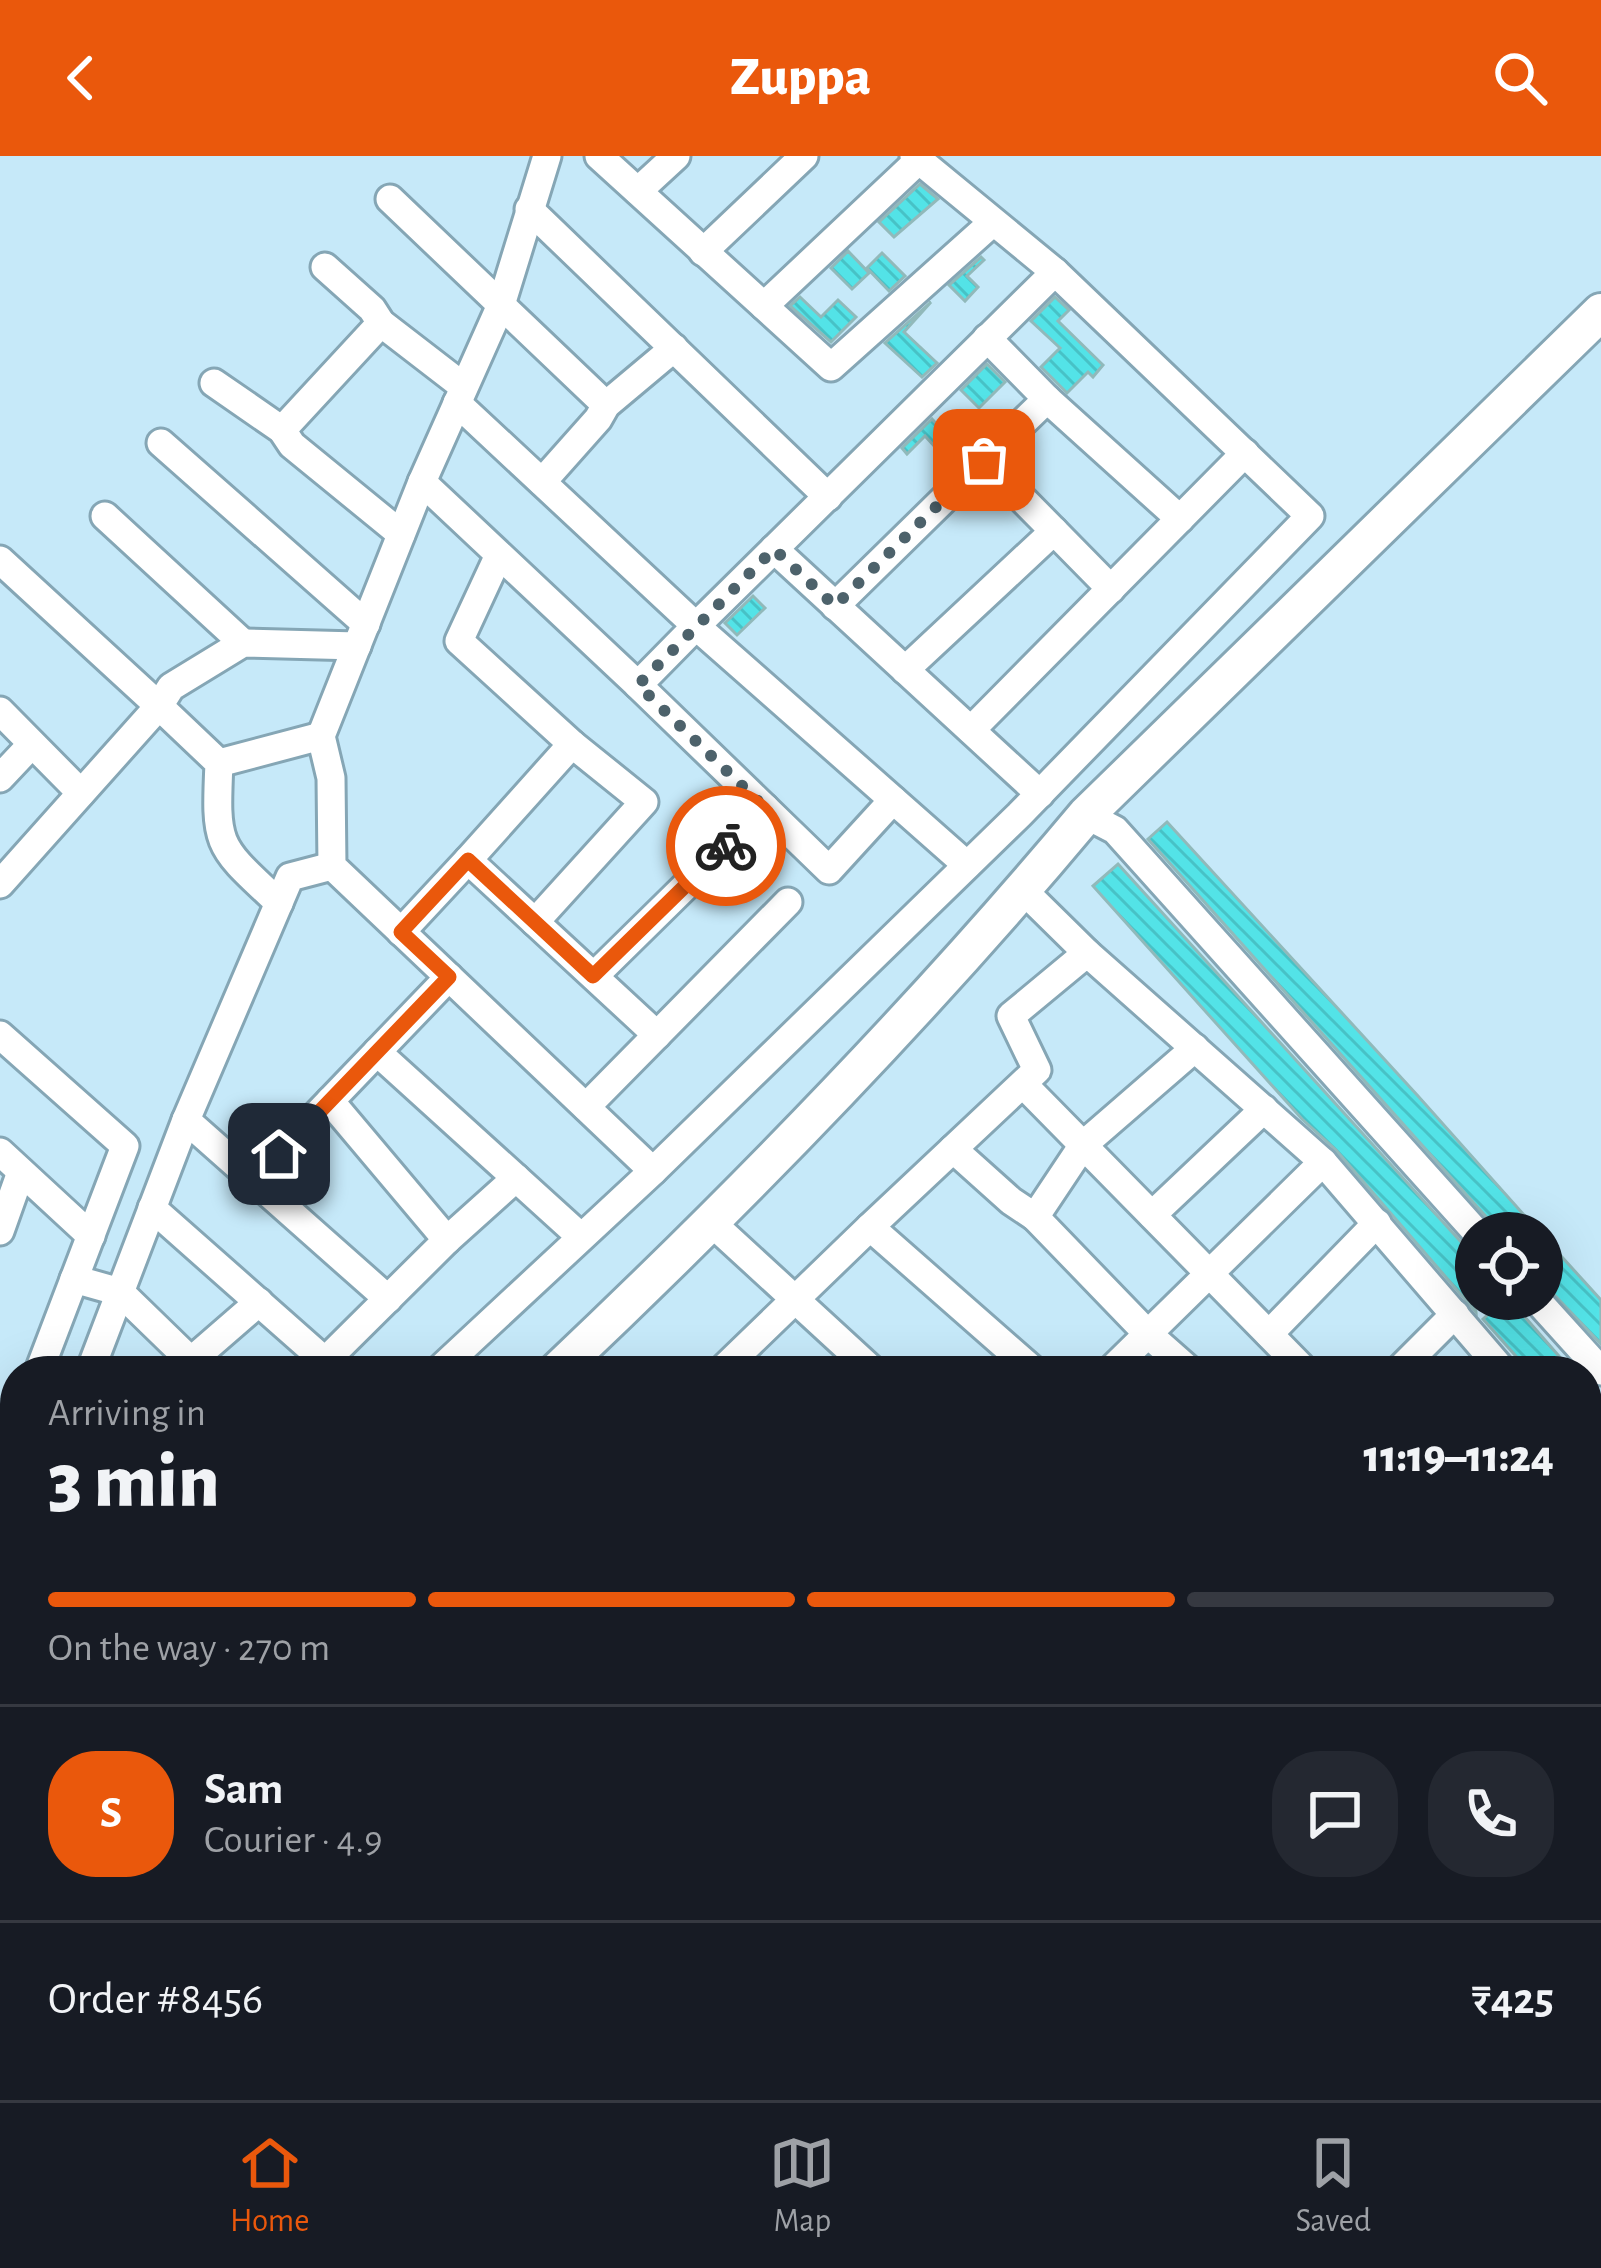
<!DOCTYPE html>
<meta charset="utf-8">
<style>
body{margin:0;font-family:"Alegreya Sans",sans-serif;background:#242831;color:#f1f3f6;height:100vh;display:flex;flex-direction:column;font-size:45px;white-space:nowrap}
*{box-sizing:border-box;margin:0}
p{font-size:39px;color:#9ea1a6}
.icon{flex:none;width:66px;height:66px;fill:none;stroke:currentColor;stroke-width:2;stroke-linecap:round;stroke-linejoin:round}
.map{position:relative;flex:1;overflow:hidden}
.side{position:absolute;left:0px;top:1200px;width:1602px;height:744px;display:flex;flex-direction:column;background:#171b24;border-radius:48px 48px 0 0;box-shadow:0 12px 48px #0002}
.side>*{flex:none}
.controls{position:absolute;left:1455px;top:1056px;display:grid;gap:24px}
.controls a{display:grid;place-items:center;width:108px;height:108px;border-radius:50%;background:#171b24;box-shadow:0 12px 48px #0002;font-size:60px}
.pin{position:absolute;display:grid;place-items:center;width:102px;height:102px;color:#fff;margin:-51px;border-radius:24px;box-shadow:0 6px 18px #0006}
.courier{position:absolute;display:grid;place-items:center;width:120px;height:120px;margin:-60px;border:9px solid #ea580c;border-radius:50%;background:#fff;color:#222;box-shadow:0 3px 15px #0007}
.overview em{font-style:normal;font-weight:800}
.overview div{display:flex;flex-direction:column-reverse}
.overview{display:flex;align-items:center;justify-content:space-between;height:204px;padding:0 48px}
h1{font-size:78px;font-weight:800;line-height:90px}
.bar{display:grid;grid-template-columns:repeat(4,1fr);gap:18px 12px;align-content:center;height:144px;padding:0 48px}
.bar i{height:15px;border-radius:9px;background:#363941}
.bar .current{background:#ea580c}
.bar p{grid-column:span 4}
.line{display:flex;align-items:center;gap:30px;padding:0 48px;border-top:3px solid #363941}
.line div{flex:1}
.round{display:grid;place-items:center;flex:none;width:126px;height:126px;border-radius:48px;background:#242831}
header{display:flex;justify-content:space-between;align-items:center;height:156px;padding:0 48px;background:#ea580c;color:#fff;font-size:54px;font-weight:800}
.menu{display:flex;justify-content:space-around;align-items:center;height:168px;border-top:3px solid #363941;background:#171b24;font-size:33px;color:#9ea1a6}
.menu a{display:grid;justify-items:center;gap:6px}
.menu .current{color:#ea580c}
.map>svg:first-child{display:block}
</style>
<header><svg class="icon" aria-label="back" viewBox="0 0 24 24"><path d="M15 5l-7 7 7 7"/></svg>Zuppa<svg class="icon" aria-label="search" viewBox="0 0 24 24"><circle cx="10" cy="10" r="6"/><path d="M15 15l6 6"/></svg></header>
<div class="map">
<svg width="1601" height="1944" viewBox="0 0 1601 1944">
<defs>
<pattern id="building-back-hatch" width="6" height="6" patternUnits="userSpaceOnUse" patternTransform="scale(3)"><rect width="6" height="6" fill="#53e3e7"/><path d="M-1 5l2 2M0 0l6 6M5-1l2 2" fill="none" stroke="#47c2c6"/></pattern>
</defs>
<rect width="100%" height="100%" fill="#c6e9f9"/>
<!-- building -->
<g fill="url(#building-back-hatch)" stroke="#91b9ba" stroke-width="3">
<path d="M920,28L938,43L894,81L879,66Z"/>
<path d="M848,95L869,117L852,133L831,112Z"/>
<path d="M882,97L905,120L889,135L867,112Z"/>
<path d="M981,101L984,104L967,120L978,131L965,145L949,129Z"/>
<path d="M800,141L821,161L838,144L856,161L831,186L790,150Z"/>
<path d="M1055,141L1069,154L1058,165L1103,209L1093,221L1088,216L1067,237L1041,211L1060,192L1031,165Z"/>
<path d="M931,146L904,176L937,207L922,221L885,187Z"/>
<path d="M987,208L1005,226L979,252L961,234Z"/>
<path d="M932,263L949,281L937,293L925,280L907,298L902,292Z"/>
<path d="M753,440L765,452L737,479L725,467Z"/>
<path d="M1167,666L1418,940L1540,1077H1495L1490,1065L1148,683Z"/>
<path d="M1118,708L1472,1098L1476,1156L1336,994L1302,963L1093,730Z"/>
<path d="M1542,1079L1601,1144V1188L1542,1126Z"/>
<path d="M1505,1143H1509L1572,1215H1529L1483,1163Z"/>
</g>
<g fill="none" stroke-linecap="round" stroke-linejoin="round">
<defs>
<g id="minor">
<path d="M547,0L501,149L422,326L321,580L331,622L332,710L653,1015"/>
<path d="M599,0L831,211L993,66"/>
<path d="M638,35L676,0"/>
<path d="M390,43L606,249"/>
<path d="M529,53L828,341"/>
<path d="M703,96L804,0"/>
<path d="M325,111L372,153L381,167L464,231"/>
<path d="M764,150L919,4"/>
<path d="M987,182L1047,243L984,304L1054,375"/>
<path d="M214,227L282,274L292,289L401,378"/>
<path d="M1047,243L1180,363"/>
<path d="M282,274L381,167"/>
<path d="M161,287L366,468"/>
<path d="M422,326L638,529L696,470L457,247"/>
<path d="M542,326L598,263L606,249L674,192"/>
<path d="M105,360L243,487"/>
<path d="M774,393L1040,638"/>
<path d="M499,399L459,485L572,588L468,704L657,879"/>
<path d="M0,404L159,550L0,728"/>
<path d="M835,450L984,304"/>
<path d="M905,514L1054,375L1111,433"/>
<path d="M638,529L829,714L893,644"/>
<path d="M0,555L81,637"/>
<path d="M971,574L1245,297"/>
<path d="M219,607L321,580"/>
<path d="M0,622L32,588"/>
<path d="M1086,659L1115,674L1477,1077"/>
<path d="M967,709L696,470L1055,116"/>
<path d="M1023,734L1087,797"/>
<path d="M279,747C217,689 215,692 219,607L159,550L171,531L243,487L357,490"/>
<path d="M535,766L644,646L572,588"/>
<path d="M401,776L468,704"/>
<path d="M594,820L765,652"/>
<path d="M0,879L125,990L39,1215"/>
<path d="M377,896L581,1081"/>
<path d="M1023,928L1305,1215"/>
<path d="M586,951L788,746"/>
<path d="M186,964L388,1143"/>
<path d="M953,993L1011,1045L1035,1061L1148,1178L1190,1215"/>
<path d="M0,996L91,1080"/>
<path d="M254,1024L330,945"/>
<path d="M152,1052L325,1205"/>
<path d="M1152,1059L1264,953"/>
<path d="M1035,1061L1083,989L1195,892"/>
<path d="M713,1068L873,1215"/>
<path d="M870,1071L1037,914L1011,860L1087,797L1323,1006L1503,1215"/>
<path d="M0,1075L21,1016"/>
<path d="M447,1084L516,1022"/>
<path d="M74,1123L120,1136L191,1205L259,1146"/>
<path d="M1536,1143L1601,1215"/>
<path d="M1269,1178L1377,1067"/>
<path d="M90,1215L186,964L290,721L332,710"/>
<path d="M315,1215L447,1084L330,945L449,821"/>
<path d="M438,1215L653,1015L1019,659L1310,360L1055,116L914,0"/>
<path d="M721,1215L870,1071L1034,1215"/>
<path d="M1110,1215L1323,1006"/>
<path d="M1398,1215L1455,1158"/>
<path d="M1587,1306L1601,1321"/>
<path d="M0,1320L15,1280"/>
<path d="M1587,1372L1601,1360"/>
<path d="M0,1389L15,1404"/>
<path d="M1587,1518L1601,1532"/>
<path d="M1587,1612L1601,1625"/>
<path d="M0,1659L15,1674"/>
<path d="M1587,1849L1601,1816"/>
<path d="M1587,1881L1601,1892"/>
<path d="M271,1929L286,1944"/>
<path d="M704,1929L719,1944"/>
<path d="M875,1929L890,1944"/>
<path d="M1049,1929L1062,1944"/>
<path d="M121,1944L136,1929"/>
<path d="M1283,1944L1284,1938L1309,1929"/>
</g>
<g id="major">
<path d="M557,1215C743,1039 922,855 1086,659L1601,156"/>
<path d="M0,1733L15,1719"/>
</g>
</defs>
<!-- minor casing -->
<use href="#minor" stroke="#85a6b5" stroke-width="33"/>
<!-- major casing -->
<use href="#major" stroke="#85a6b5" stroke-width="42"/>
<!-- minor -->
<use href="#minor" stroke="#fff" stroke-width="27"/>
<!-- major -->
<use href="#major" stroke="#fff" stroke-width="36"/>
</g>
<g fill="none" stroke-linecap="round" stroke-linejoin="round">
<!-- done -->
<path stroke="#4d626b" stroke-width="12" stroke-dasharray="0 21.6" d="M726,690L765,652L638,529L774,393L835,450L984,304"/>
<!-- route -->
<path stroke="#ea580c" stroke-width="15" d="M279,998L449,821L401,776L468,704L593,820L726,690"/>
</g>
</svg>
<div class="controls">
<a><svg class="icon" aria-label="locate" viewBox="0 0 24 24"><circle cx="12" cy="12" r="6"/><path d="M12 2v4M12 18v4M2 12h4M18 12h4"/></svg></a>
</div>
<div class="pin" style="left:984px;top:304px;background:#ea580c"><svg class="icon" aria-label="bag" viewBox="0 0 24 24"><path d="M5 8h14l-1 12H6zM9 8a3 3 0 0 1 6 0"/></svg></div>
<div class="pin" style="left:279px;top:998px;background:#1f2937"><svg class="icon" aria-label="home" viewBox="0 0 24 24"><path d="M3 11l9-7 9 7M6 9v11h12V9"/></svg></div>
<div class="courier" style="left:726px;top:690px"><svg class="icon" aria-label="bike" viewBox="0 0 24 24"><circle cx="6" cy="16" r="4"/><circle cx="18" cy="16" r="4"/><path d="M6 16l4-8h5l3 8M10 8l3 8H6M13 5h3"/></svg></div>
<section class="side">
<div class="overview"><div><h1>3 min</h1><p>Arriving in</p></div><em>11:19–11:24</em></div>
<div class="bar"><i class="current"></i><i class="current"></i><i class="current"></i><i></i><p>On the way · 270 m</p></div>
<div class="line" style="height:216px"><b class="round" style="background:#ea580c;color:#fff">S</b><div><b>Sam</b><p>Courier · 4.9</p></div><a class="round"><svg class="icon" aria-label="chat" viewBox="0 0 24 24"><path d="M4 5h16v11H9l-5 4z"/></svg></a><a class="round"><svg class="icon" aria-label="phone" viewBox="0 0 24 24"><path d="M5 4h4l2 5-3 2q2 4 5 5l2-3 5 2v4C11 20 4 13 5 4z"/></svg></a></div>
<div class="line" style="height:156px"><div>Order #8456</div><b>₹425</b></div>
</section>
</div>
<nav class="menu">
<a class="current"><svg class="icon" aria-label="home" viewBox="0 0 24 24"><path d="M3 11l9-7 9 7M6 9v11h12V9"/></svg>Home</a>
<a><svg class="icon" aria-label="map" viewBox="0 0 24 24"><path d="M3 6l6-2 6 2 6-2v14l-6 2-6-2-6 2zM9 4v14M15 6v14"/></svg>Map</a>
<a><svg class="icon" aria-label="saved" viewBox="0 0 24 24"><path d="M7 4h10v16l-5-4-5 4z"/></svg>Saved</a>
</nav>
